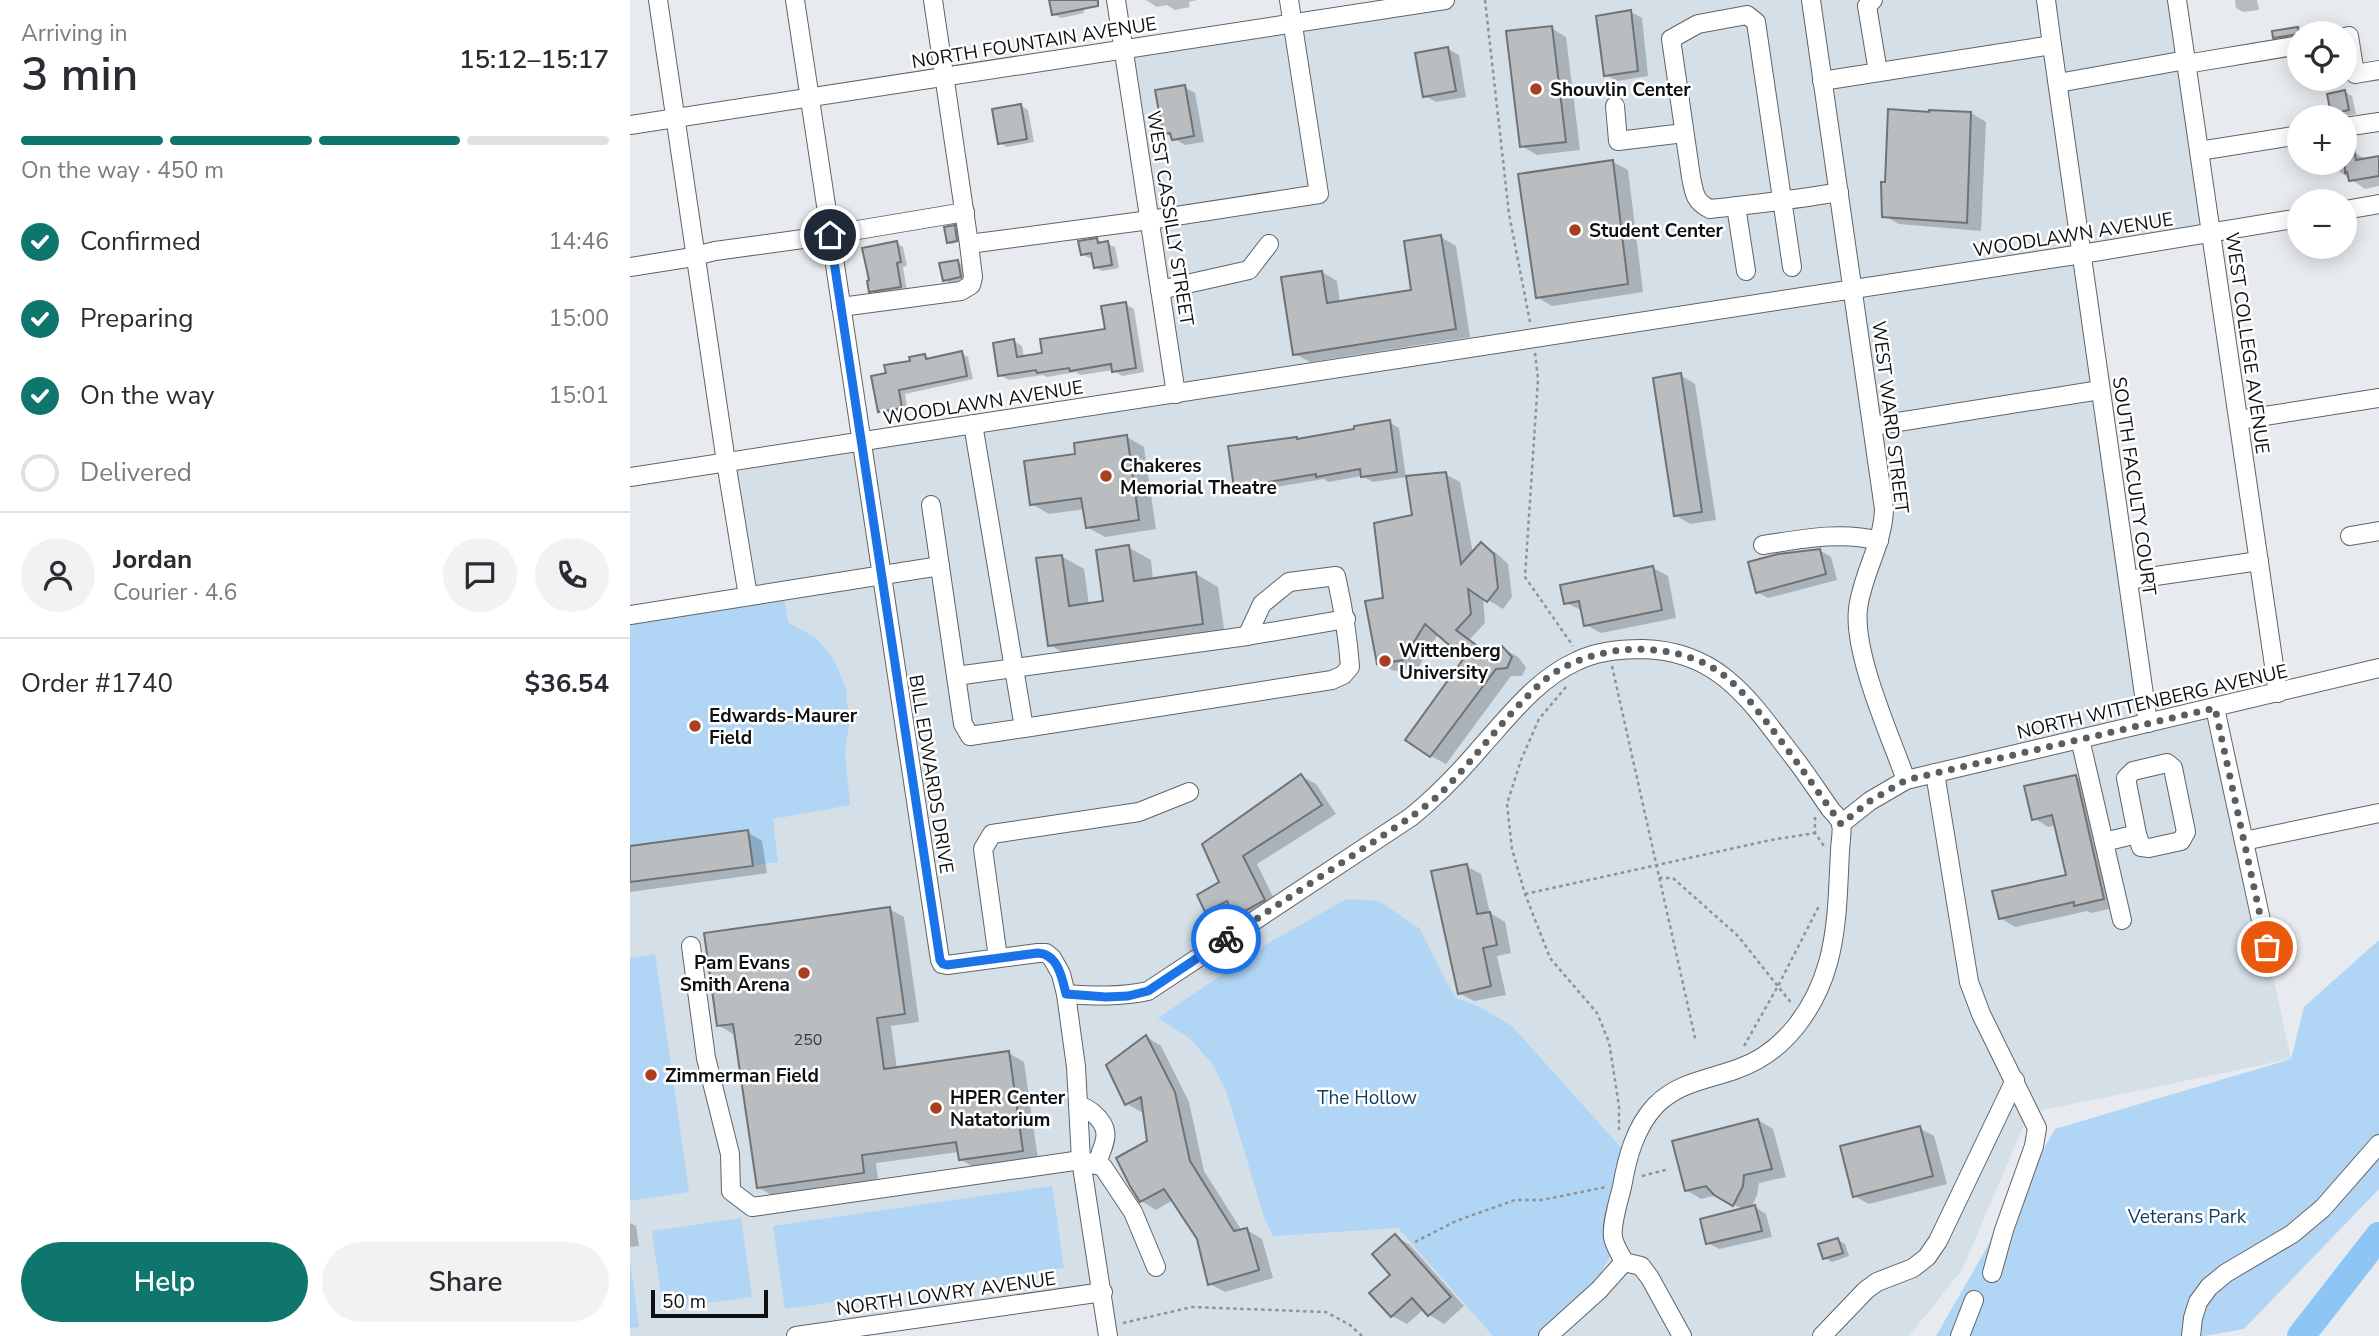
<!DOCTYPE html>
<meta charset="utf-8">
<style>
body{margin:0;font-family:"Nunito Sans",sans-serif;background:#f2f2f3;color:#2b2b33;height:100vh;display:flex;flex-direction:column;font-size:26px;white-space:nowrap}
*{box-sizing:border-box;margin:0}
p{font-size:23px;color:#7c7c81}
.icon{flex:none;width:38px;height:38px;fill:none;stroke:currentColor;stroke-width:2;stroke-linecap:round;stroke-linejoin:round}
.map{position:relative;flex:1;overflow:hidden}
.drawer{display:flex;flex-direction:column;background:#fff;width:630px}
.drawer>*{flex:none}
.buttons{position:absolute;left:1657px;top:21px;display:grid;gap:14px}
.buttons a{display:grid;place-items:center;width:70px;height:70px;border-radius:50%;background:#fff;box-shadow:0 4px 18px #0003;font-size:35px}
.scale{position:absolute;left:21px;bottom:18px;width:117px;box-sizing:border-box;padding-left:7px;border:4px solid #0f1011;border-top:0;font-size:19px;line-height:24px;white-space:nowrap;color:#0f1011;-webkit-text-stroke:5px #fff;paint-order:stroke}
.pin{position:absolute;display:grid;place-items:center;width:60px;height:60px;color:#fff;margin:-30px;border:4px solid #fff;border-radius:50%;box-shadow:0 2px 7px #0007}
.courier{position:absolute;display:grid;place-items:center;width:70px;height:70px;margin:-35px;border:5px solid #1a73e8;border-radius:50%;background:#fff;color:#222;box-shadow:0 2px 9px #0007}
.summary em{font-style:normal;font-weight:600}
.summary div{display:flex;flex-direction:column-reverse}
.summary{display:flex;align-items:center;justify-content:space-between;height:119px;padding:0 21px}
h1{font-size:46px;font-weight:600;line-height:52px}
.bar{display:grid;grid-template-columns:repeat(4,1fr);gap:10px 7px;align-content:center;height:84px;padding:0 21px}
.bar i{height:9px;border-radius:5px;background:#e1e1e2}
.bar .on{background:#0f766e}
.bar p{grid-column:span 4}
.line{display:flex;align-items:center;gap:18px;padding:0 21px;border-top:2px solid #e1e1e2}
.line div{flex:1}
.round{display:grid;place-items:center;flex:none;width:74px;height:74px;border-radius:37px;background:#f2f2f3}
ol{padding:0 21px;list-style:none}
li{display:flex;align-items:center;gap:21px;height:77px}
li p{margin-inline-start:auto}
li .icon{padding:7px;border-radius:50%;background:#0f766e;color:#fff;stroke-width:4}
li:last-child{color:#7c7c81}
li i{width:38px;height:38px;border:4px solid #e1e1e2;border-radius:50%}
.action{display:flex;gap:14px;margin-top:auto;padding:14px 21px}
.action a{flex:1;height:80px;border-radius:42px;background:#0f766e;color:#fff;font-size:28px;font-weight:600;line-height:80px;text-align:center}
.action a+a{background:#f2f2f3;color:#2b2b33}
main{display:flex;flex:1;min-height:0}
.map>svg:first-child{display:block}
</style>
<main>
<section class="drawer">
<div class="summary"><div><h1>3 min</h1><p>Arriving in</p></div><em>15:12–15:17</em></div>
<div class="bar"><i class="on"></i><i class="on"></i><i class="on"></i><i></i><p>On the way · 450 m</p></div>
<ol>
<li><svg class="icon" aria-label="check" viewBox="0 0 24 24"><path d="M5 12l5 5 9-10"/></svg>Confirmed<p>14:46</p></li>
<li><svg class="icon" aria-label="check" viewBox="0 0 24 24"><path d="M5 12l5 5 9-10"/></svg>Preparing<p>15:00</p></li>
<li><svg class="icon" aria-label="check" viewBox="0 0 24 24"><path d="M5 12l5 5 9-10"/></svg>On the way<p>15:01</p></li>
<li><i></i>Delivered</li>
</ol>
<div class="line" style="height:126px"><a class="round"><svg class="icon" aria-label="person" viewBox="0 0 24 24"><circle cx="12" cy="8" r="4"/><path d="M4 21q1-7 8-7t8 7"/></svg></a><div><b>Jordan</b><p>Courier · 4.6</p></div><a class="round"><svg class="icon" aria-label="chat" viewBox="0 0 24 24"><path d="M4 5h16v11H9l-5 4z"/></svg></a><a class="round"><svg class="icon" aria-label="phone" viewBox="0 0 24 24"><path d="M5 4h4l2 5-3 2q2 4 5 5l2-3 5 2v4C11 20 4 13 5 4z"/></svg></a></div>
<div class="line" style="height:91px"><div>Order #1740</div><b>$36.54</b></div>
<div class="action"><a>Help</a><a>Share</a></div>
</section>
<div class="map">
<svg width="1749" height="1336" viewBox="0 0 1749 1336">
<rect width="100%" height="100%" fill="#e7ebef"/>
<!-- built -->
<path fill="#d4dfe8" d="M812,0H1547L1581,233L1453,254L1518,723L1585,708L1661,1059L1399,1113L1332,1270L1279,1336H478L473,1293L175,1336H0V614L118,595L96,462L546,394L493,49Z"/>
<!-- green -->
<g fill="#b1d5f5">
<path d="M153,590L158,622L186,638L203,658L216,688L219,725L215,754L220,805L143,819L148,862L0,882V615Z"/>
<path d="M717,899L749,901L790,929L825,998L848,1006L882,1026L1003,1161L992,1235L960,1292L918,1336H863L768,1228L643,1236L634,1217L596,1090L581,1062L559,1038L528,1018L643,940Z"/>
<path d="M1749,940V1189L1614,1329L1574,1336H1306L1425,1129L1661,1059L1674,1007Z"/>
<path d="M25,954L59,1192L0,1201V958Z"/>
<path d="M422,1186L434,1268L155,1309L143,1226Z"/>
<path d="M111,1218L122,1297L33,1309L22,1231Z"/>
<path d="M0,1260L9,1327L0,1328Z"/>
</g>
<!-- shadow -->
<g fill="#0003">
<path d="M421,0H451L454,13L431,18L424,14Z"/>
<path d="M516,0H567L559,2L560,7L545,10L537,5L527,7Z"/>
<path d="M1605,0H1627L1629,10L1613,12L1606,8Z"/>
<path d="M1001,12L1012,18L1018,76L987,81L976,75Z"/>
<path d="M921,28L936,37L950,150L907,155L892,146Z"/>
<path d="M1667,28L1674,32L1670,33V38L1652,41L1645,37Z"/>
<path d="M818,49L829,55L836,97L806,102L795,96Z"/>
<path d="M554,87L565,93L574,142L555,145L535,133Z"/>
<path d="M1715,92L1722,96L1726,114L1709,117L1702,113Z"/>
<path d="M391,106L398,110L404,142L377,147L370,143Z"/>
<path d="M1341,113L1356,122L1351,231L1269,224L1254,216L1256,184Z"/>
<path d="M1724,152L1737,160L1749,158V186L1735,189L1710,172L1709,163H1715V153Z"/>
<path d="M983,162L998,170L1013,292L922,306L907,297Z"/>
<path d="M324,227L327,229L329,242L321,244L318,242Z"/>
<path d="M811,237L826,246L840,337L680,362L665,354L692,272L707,281L710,303L783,291Z"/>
<path d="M467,240L485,247L489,268L472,271L465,267L464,257L459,258L452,254Z"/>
<path d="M266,243L273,247L277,266L273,267L277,291L248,295L241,291Z"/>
<path d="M328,262L335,266L337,281L321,284L314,279Z"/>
<path d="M495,304L504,309L514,372L492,376L484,370L450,375L446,372L417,377L413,375L379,380L370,375L384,341L392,346L394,357L414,354L477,330Z"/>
<path d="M331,353L338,357L343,379L275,394L278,411L256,415L249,411L258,374L295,356L302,359Z"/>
<path d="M1050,375L1065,384L1086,520L1060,524L1045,515Z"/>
<path d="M759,422L769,428L776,477L743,482L732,476L698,482L694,479L615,492L605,486L666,438L670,440Z"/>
<path d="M497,437L514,447L526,529L475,537L457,527L455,509L419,514L402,504L447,455Z"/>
<path d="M815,474L830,482L843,554L851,545L866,553L878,564L882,597L873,609L853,597L855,623L839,640L859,654L872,648L888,657L896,667L892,676H881L816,764L801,756L836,658L808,634L788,668L764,671L749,663L755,600L784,516Z"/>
<path d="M498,547L521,560L523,580L566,574L588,587L595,636L442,658L420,645L431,556L454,569L459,605L475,602Z"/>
<path d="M1189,550L1201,557L1207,580L1138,598L1127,592Z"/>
<path d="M1023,568L1038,576L1046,618L971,633L956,625L953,611L936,603Z"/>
<path d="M671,776L686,784L706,814L627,864L649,909L620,924L604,913L591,919L576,911L591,883Z"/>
<path d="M1446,777L1461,785L1488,907L1461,913L1457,911L1385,927L1370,918L1438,876L1426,825L1418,827L1404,818Z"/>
<path d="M117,832L132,841L137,873L0,892V848Z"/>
<path d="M836,866L851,874L860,913L875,922L881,953L867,956L876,995L844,1001L829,993Z"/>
<path d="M259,909L274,917L289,1022L261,1026L267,1069L379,1053L394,1062L408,1159L345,1168L330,1159L329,1152L246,1163L248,1181L143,1196L128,1187L107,1033L103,1034L88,1025Z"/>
<path d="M517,1037L531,1046L559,1102L574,1171L612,1231L617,1230L632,1239L643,1278L595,1292L580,1284L568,1238L543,1200L526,1210L511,1201L519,1141L514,1110L511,1112L496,1103Z"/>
<path d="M1128,1120L1143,1129L1156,1177L1129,1183L1127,1195L1121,1208L1125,1207L1136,1214L1142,1237L1089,1249L1078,1243L1114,1210L1087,1195L1071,1199L1056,1190Z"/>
<path d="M1289,1128L1304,1136L1317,1184L1239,1204L1224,1196Z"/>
<path d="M0,1223L6,1226L9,1246L0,1247Z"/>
<path d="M765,1236L780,1245L834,1306L814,1324L800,1315L794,1309L777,1324L762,1316Z"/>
<path d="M1208,1240L1215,1244L1219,1256L1202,1262L1195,1258Z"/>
</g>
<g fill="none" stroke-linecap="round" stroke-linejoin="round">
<!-- river -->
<path stroke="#8dc6f5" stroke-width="28" d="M1671,1336L1749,1236"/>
</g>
<!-- building -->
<g fill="#b9bdc0" stroke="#707376" stroke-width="2">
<path d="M419,0H468V6L422,15Z"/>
<path d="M1001,10L1008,71L974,76L966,16Z"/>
<path d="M922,26L936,142L890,147L876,31Z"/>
<path d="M1668,27L1669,34L1643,38L1642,31Z"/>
<path d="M818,47L826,91L793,97L785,53Z"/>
<path d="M555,85L564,136L542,140L540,133L533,134L525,90Z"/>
<path d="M1715,90L1719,110L1701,114L1697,94Z"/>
<path d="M391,104L397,139L368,144L362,109Z"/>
<path d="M1258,109L1299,112V110L1341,112L1337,223L1252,217L1251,182H1255Z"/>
<path d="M1722,137L1726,160L1749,156V176L1719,181L1717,172L1715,173V138Z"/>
<path d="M983,160L998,284L906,298L888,174Z"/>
<path d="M325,225L327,241L317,243L314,227Z"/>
<path d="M811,235L826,329L663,355L651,277L692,271L697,303L781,290L774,241Z"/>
<path d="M467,238L468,243L478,241L482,265L464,268L461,253L451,255L448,241Z"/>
<path d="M267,241L271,262L267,263L271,287L239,292L237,281L239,280L232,248Z"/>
<path d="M328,260L331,277L313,281L309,263Z"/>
<path d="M496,302L506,368L482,372L481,364L440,371L439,368L407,373L406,370L368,376L363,343L384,339L387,357L412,353L410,339L475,329L471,306Z"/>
<path d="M332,351L337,376L269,390L272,408L248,412L241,376L256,373L254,365L280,361L279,357L295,354L296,359Z"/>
<path d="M1051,373L1072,512L1044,516L1023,378Z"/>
<path d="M760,420L767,472L731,477L730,469L686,477V474L604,488L598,446L667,437V439L724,429V426Z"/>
<path d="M497,435L509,520L456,528L451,498L400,505L394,461L445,454L444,443Z"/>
<path d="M816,472L831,564L851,542L864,554L868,588L857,602L838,589L841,614L826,630L857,653L872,646L882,657L877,668L866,669L800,757L775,740L834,658L795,624L773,660L747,664L735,601L753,598L744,523L782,515L776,476Z"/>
<path d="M499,545L504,581L566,572L573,624L418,646L406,558L432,555L439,606L473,601L466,550Z"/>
<path d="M1190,549L1196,574L1126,593L1118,562L1148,554Z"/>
<path d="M1023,566L1032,610L954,626L949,601L934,604L930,585Z"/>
<path d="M671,774L692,805L613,856L635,900L604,917L597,901L575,912L567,895L589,882L572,844Z"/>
<path d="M1446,775L1474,899L1444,906V902L1369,919L1362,891L1436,875L1422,815L1402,820L1394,786Z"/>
<path d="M118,830L123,866L0,882V846Z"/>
<path d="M837,864L847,914L860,912L867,945L853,948L861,986L828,994L801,871Z"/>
<path d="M260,907L275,1014L247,1018L254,1069L379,1051L393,1151L329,1160L326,1142L232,1155L234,1173L127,1188L103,1024L87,1026L74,933Z"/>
<path d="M516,1035L545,1092L560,1161L604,1231L617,1228L629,1270L578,1285L567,1239L534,1189L510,1202L500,1186L486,1158L517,1141L511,1097L495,1105L476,1065Z"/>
<path d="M1128,1119L1142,1169L1114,1175L1113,1186L1103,1206L1084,1195L1076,1186L1055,1191L1042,1141Z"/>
<path d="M1290,1126L1303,1176L1223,1197L1210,1146Z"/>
<path d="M1125,1205L1132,1231L1076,1244L1070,1219Z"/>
<path d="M765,1234L821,1297L798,1316L782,1298L761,1317L739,1293L760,1275L742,1254Z"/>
<path d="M1208,1238L1213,1253L1193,1259L1188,1244Z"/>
</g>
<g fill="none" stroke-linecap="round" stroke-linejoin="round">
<defs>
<g id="minor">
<path d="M28,0L96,462L118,596"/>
<path d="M165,0L310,960L312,964L317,965L408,953H416L422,958L431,974L436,994L446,1067L451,1160L478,1336"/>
<path d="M486,0L546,394"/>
<path d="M1181,0L1254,509C1253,545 1232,574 1228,609C1223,654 1260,735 1276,780L1749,668"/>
<path d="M1243,0L1237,6L1248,72"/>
<path d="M1547,0L1648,693"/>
<path d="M1715,37L1719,36L1725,74L1749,70"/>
<path d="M1422,45L1518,723"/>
<path d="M1556,64L1670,45"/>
<path d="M1192,81L1422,45L1416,0"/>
<path d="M1428,83L1556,60"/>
<path d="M985,106L988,141L1054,133"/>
<path d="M0,125L815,0"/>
<path d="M1715,127L1749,122"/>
<path d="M1569,151L1670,135"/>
<path d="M1106,206L1116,271"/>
<path d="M1715,210L1749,204"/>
<path d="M339,244L520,220L689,194L659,0"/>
<path d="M0,267L57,258L85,251L180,238L335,212"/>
<path d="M1162,267L1126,22L1117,15L1068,24L1041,39L1061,177C1064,193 1065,202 1080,209C1123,204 1166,200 1209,192"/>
<path d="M530,290L619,270L639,244"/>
<path d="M211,307L331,291L341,285L343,277L339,244L303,0"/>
<path d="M1609,420L1749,398"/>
<path d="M343,424L394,728L702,680L713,675L720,667C718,636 713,607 706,576L659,582L632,604L617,636L716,619"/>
<path d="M1243,426L1470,390"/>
<path d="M0,477L1452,254L1670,218"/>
<path d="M301,505L333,724L340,736L394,728"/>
<path d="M1720,536L1749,531"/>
<path d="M1133,545C1172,539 1211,531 1249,541"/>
<path d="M1498,580L1629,561"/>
<path d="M0,615L310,566"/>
<path d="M326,676L617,636"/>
<path d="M1585,708L1637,948"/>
<path d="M1450,739L1492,920"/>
<path d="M1305,773L1339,982L1351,1014L1407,1128L1404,1146L1374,1230L1362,1273"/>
<path d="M1211,824L1240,801L1276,780"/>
<path d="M1614,841L1749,813"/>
<path d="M1474,842L1507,834L1511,847L1519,848L1551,841L1556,832L1543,768L1537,763L1503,771L1496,778L1507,834"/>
<path d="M61,946L76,1058L100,1154L101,1191L122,1207L451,1160L473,1167L503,1212L526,1267"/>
<path d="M368,958L353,849L362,834L509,812L559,792"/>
<path d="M436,994C464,996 490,997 518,991L781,817C807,796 830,772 852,746C881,714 907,679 947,661C967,651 992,649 1013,649C1092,651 1122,704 1165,759C1178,776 1189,793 1201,810C1204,813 1209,819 1211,823C1213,831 1210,844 1210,851C1208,888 1208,927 1198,963C1185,1009 1154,1053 1107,1069C1077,1080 1049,1082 1026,1105C1005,1127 997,1158 992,1187C989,1199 981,1225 983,1237C984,1245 991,1255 994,1262L969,1290L918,1336"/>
<path d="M448,1105C455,1107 458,1109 463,1113C484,1131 474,1143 466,1165"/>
<path d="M994,1262L1011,1266L1020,1278L1052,1336"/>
<path d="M166,1336L473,1292"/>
<path d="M1192,1336L1236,1290L1247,1282L1283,1268L1297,1257L1308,1241L1385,1080"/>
<path d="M1330,1336L1344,1300"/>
<path d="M1561,1336L1563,1318L1568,1302L1579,1287L1596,1273L1662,1234L1693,1208L1749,1144"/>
</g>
</defs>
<!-- minor casing -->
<use href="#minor" stroke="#606467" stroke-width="20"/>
<!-- path -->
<g stroke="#909396" stroke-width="2.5" stroke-dasharray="3.5 3.5" stroke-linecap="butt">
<path d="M855,0L879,214L900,322"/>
<path d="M905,353L908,379L895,577L943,646"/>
<path d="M982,666L1066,1042"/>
<path d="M936,687L909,719L891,760L877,804L882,849L895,894L920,958L967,1013L979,1042L989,1106V1130"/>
<path d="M1185,817V833L1194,846"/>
<path d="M1029,878H1043L1108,936L1162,1004"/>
<path d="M895,894L1141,840L1185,833"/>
<path d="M1114,1046L1148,986L1190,904"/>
<path d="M1012,1176L1039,1169"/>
<path d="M785,1242L826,1221L885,1200H912L976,1187"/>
<path d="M493,1323L562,1307L696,1312L720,1325L732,1336"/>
</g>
<!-- minor -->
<use href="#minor" stroke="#fff" stroke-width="18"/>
</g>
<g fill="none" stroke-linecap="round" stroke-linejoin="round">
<!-- done -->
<path stroke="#5b5d5f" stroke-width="7" stroke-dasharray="0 12.6" d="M596,939L781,817C790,810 801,802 810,794C845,759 873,718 910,684C933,663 961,654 992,650C1024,647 1061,653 1088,671C1110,686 1126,709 1142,729C1166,760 1188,792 1211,824L1240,801L1276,780L1585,708L1637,947"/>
<!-- route -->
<path stroke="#1a73e8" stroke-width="9" d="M200,235L310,960L313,964L317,965L408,953C428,954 432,978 436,994L476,997L498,996L518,991L596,939"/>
</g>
<!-- markers -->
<g fill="#a84020" stroke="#fff" stroke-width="2.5">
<circle cx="906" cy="89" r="7"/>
<circle cx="945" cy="230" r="7"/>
<circle cx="476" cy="476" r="7"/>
<circle cx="755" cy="661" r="7"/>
<circle cx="65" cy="726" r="7"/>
<circle cx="174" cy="973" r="7"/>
<circle cx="21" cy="1075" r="7"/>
<circle cx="306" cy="1108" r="7"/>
</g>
<g text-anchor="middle" stroke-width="5" stroke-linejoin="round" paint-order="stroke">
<!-- number labels -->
<g font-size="16" fill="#3a3b3d">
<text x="178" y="1045">250</text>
</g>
<!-- street labels -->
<g font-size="19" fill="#0f1011" stroke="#fff">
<text transform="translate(404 42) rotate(-9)" y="7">NORTH FOUNTAIN AVENUE</text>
<text transform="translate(541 218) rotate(81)" y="7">WEST CASSILLY STREET</text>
<text transform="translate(1443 234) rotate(-9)" y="7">WOODLAWN AVENUE</text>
<text transform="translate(1618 343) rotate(82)" y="7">WEST COLLEGE AVENUE</text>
<text transform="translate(353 402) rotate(-9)" y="7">WOODLAWN AVENUE</text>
<text transform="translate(1261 417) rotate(83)" y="7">WEST WARD STREET</text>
<text transform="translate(1505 486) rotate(82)" y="7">SOUTH FACULTY COURT</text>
<text transform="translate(1522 701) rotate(-13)" y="7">NORTH WITTENBERG AVENUE</text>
<text transform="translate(302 774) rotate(81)" y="7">BILL EDWARDS DRIVE</text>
<text transform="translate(316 1293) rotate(-8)" y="7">NORTH LOWRY AVENUE</text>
</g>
<!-- poi labels -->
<g font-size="19" font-weight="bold" fill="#0f1011" stroke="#fff" text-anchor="start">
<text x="920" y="96">Shouvlin Center</text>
<text x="959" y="237">Student Center</text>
<text x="490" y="472">Chakeres<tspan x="490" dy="22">Memorial Theatre</tspan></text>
<text x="769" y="657">Wittenberg<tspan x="769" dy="22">University</tspan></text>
<text x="79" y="722">Edwards-Maurer<tspan x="79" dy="22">Field</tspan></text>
<text x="160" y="969" text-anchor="end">Pam Evans<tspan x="160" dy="22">Smith Arena</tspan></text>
<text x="35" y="1082">Zimmerman Field</text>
<text x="320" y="1104">HPER Center<tspan x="320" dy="22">Natatorium</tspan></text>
</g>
<!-- park labels -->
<g font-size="19" fill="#123c5c" stroke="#fff">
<text x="737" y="1104">The Hollow</text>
<text x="1557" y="1223">Veterans Park</text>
</g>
</g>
</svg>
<div class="buttons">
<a><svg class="icon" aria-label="locate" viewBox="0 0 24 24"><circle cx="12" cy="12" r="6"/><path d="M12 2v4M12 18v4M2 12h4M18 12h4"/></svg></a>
<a>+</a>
<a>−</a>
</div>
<div class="scale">50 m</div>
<div class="pin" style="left:1637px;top:947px;background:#ea580c"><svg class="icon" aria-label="bag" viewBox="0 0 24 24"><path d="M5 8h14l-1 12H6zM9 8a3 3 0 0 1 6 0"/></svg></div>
<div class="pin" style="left:200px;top:235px;background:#1f2937"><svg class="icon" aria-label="home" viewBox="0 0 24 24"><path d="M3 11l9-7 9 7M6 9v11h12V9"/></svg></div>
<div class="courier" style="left:596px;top:939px"><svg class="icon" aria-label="bike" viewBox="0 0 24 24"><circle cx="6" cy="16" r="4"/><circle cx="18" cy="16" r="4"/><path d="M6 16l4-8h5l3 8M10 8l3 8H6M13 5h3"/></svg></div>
</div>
</main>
